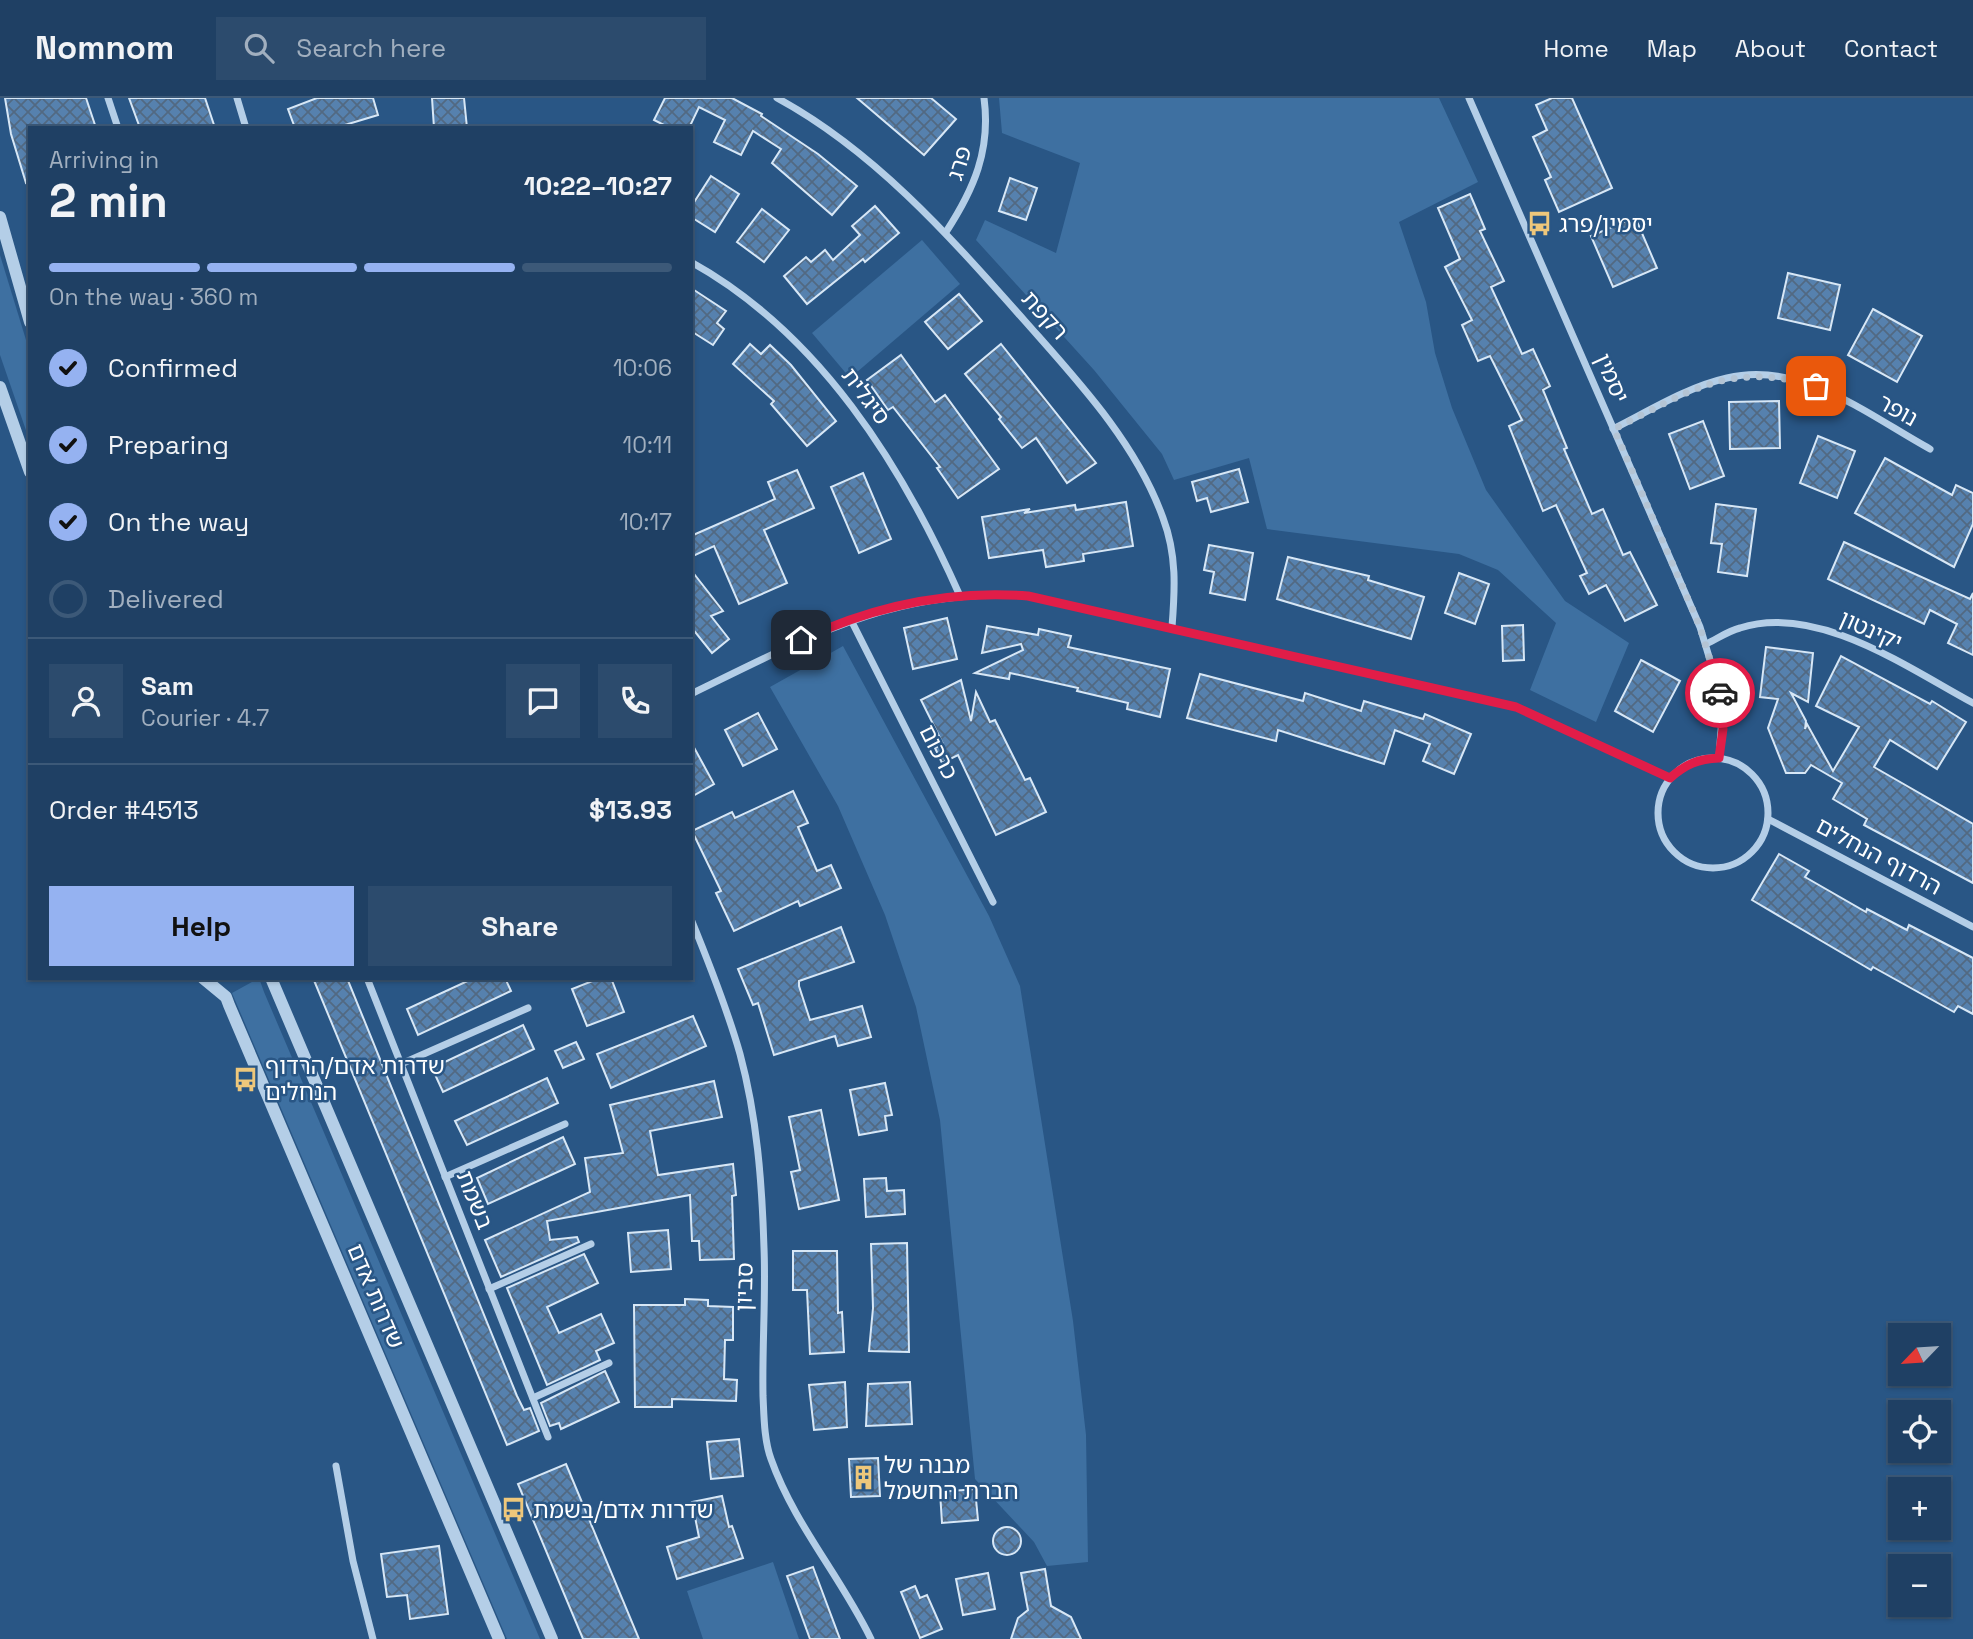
<!DOCTYPE html>
<meta charset="utf-8">
<style>
body{margin:0;font-family:"Space Grotesk","Noto Sans Hebrew",sans-serif;background:#2c4b6d;color:#f1f3f6;height:100vh;display:flex;flex-direction:column;font-size:26px;white-space:nowrap}
*{box-sizing:border-box;margin:0}
p{font-size:23px;color:#a1afbf}
.icon{flex:none;width:38px;height:38px;fill:none;stroke:currentColor;stroke-width:2;stroke-linecap:round;stroke-linejoin:round}
.map{position:relative;flex:1;overflow:hidden}
.details{position:absolute;left:28px;top:28px;width:665px;height:854px;display:flex;flex-direction:column;background:#1f4064;border-radius:0px;box-shadow:0 2px 5px #0004,0 0 0 2px #3c5978}
.details>*{flex:none}
.needle{width:46px;rotate:245deg}
.buttons{position:absolute;left:1888px;top:1225px;display:grid;gap:14px}
.buttons a{display:grid;place-items:center;width:63px;height:63px;border-radius:0px;background:#1f4064;box-shadow:0 2px 5px #0004,0 0 0 2px #3c5978;font-size:35px}
.pin{position:absolute;display:grid;place-items:center;width:60px;height:60px;color:#fff;margin:-30px;border-radius:14px;box-shadow:0 4px 10px #0006}
.courier{position:absolute;display:grid;place-items:center;width:70px;height:70px;margin:-35px;border:5px solid #e11d48;border-radius:50%;background:#fff;color:#222;box-shadow:0 2px 9px #0007}
.overview em{font-style:normal;font-weight:600}
.overview div{display:flex;flex-direction:column-reverse}
.overview{display:flex;align-items:center;justify-content:space-between;height:119px;padding:0 21px}
h1{font-size:46px;font-weight:600;line-height:52px}
.bar{display:grid;grid-template-columns:repeat(4,1fr);gap:10px 7px;align-content:center;height:84px;padding:0 21px}
.bar i{height:9px;border-radius:5px;background:#3c5978}
.bar .on{background:#95b2f1}
.bar p{grid-column:span 4}
.line{display:flex;align-items:center;gap:18px;padding:0 21px;border-top:2px solid #3c5978}
.line div{flex:1}
.round{display:grid;place-items:center;flex:none;width:74px;height:74px;border-radius:0px;background:#2c4b6d}
ol{padding:0 21px;list-style:none}
li{display:flex;align-items:center;gap:21px;height:77px}
li p{margin-inline-start:auto}
li .icon{padding:7px;border-radius:50%;background:#95b2f1;color:#111;stroke-width:4}
li:last-child{color:#a1afbf}
li i{width:38px;height:38px;border:4px solid #3c5978;border-radius:50%}
.action{display:flex;gap:14px;margin-top:auto;padding:14px 21px}
.action a{flex:1;height:80px;border-radius:0px;background:#95b2f1;color:#111;font-size:28px;font-weight:600;line-height:80px;text-align:center}
.action a+a{background:#2c4b6d;color:#f1f3f6}
header{display:flex;align-items:center;gap:42px;box-sizing:border-box;height:98px;padding:0 35px;background:#1f4064;border-bottom:2px solid #3c5978}
header strong{font-size:33px}
nav{display:flex;gap:38px;margin-inline-start:auto;font-size:24px}
.search{width:490px;height:63px;background:#2c4b6d;display:flex;align-items:center;gap:18px;box-sizing:border-box;padding:0 24px;border-radius:0px;color:#a1afbf;font-size:26px}
.map>svg:first-child{display:block}
</style>
<header>
<strong>Nomnom</strong>
<div class="search"><svg class="icon" aria-label="search" viewBox="0 0 24 24"><circle cx="10" cy="10" r="6"/><path d="M15 15l6 6"/></svg>Search here</div>
<nav><a>Home</a><a>Map</a><a>About</a><a>Contact</a></nav>
</header>
<div class="map">
<svg width="1973" height="1541" viewBox="0 0 1973 1541">
<defs>
<pattern id="building-cross-hatch" width="8" height="8" patternUnits="userSpaceOnUse" patternTransform="scale(1.75)"><rect width="8" height="8" fill="#5681ae"/><path d="M0 0l8 8M0 8l8-8" fill="none" stroke="#526982"/></pattern>
</defs>
<rect width="100%" height="100%" fill="#295685"/>
<!-- green -->
<g fill="#3e70a1">
<path d="M999,0H1439L1478,84L1399,124L1426,204L1435,255L1452,310L1486,392L1565,503L1629,545L1596,624L1530,592L1556,525L1498,472L1459,456L1267,431L1249,360L1174,382L1162,356L1094,272L976,142L985,122L1056,155L1080,65L1002,35Z"/>
<path d="M922,142L960,186L850,280L812,235Z"/>
<path d="M0,157L30,255V344L0,257Z"/>
<path d="M843,548L989,818L1020,888L1073,1223L1086,1337L1088,1464L1047,1468L1034,1444L975,1381L940,1022L916,909L885,817L838,708L770,589Z"/>
<path d="M259,880L264,894L540,1541H507L232,895Z"/>
<path d="M773,1464L799,1541H703L687,1493Z"/>
</g>
<!-- building -->
<g fill="url(#building-cross-hatch)" stroke="#d7e7f6" stroke-width="2">
<path d="M5,0H86L96,30H30V84L26,85L11,36Z"/>
<path d="M129,0H205L215,30H140Z"/>
<path d="M317,0H373L378,17L335,30H295L288,11Z"/>
<path d="M432,0H464L467,30H434Z"/>
<path d="M665,0H732L762,16L761,18L818,56L857,88L832,117L772,65L781,51L753,33L741,57L714,44L725,22L699,9L689,30H670L654,22Z"/>
<path d="M857,0H931L956,21L924,57Z"/>
<path d="M1552,0H1572L1612,90L1559,114L1545,82L1551,79L1533,39L1547,32L1536,7Z"/>
<path d="M711,78L739,96L715,134L691,119V109Z"/>
<path d="M1010,80L1037,90L1026,122L999,113Z"/>
<path d="M1470,96L1485,131L1480,133L1504,183L1491,189L1522,256L1533,251L1550,288L1543,292L1567,350L1564,351L1592,416L1603,411L1623,457L1630,454L1657,507L1625,523L1606,487L1589,496L1580,478L1587,475L1556,407L1543,413L1509,328L1522,322L1490,258L1478,263L1462,227L1472,222L1445,169L1460,161L1438,110Z"/>
<path d="M875,108L899,135L865,164L863,161L807,206L784,178L806,159L811,164L825,152L833,162L860,137L852,128Z"/>
<path d="M762,111L789,132L764,164L737,144Z"/>
<path d="M1635,119L1657,170L1613,189L1591,138Z"/>
<path d="M1788,175L1840,187L1830,232L1778,220Z"/>
<path d="M691,190L726,213L717,225L724,231L713,247L691,233Z"/>
<path d="M959,196L982,223L948,251L925,224Z"/>
<path d="M1873,211L1922,238L1897,284L1848,257Z"/>
<path d="M750,246L761,256L770,247L791,267L836,323L807,348L771,306L774,303L733,266Z"/>
<path d="M1001,246L1096,365L1067,385L1036,340L1022,350L999,321L1001,319L965,276Z"/>
<path d="M901,257L935,304L945,297L999,371L958,400L937,370L940,369L893,309L888,312L867,282Z"/>
<path d="M1779,303L1780,350L1730,351L1729,304Z"/>
<path d="M1703,323L1724,378L1690,391L1669,336Z"/>
<path d="M1818,338L1855,353L1837,400L1800,385Z"/>
<path d="M1885,360L1952,397L1956,387L1973,395V426L1954,469L1855,415Z"/>
<path d="M1239,371L1248,404L1211,414L1207,400L1197,403L1192,384Z"/>
<path d="M797,372L814,410L764,432L787,485L739,506L714,448L691,459V438L775,401L768,384Z"/>
<path d="M863,375L891,441L859,455L831,389Z"/>
<path d="M1126,404L1133,448L1083,456L1084,463L1046,469L1043,452L989,460L982,419L1030,411L1024,415L1075,407L1076,412Z"/>
<path d="M1716,406L1756,411L1747,478L1718,474L1722,446L1711,445Z"/>
<path d="M1844,444L1970,501L1973,495V557L1948,545L1957,526L1930,512L1924,526L1828,481Z"/>
<path d="M1209,447L1253,455L1245,502L1210,495L1214,474L1204,472Z"/>
<path d="M1288,459L1369,478L1368,482L1424,499L1411,541L1277,501Z"/>
<path d="M691,472L723,513L711,518L729,541L712,555L691,529Z"/>
<path d="M1459,475L1489,486L1475,526L1445,515Z"/>
<path d="M947,520L957,561L913,571L904,530Z"/>
<path d="M1523,527L1524,562L1503,563L1502,528Z"/>
<path d="M987,528L1038,537L1039,531L1071,538L1068,549L1170,571L1160,619L1127,611L1128,605L1077,593L1078,590L1010,575L1009,581L975,575L1023,552L1021,546L982,555Z"/>
<path d="M1766,549L1813,555L1808,604L1791,595L1806,623L1805,631L1807,626L1833,673L1859,629L1816,608L1841,558L1930,606L1932,603L1966,624L1937,671L1890,642L1874,669L1973,726V785L1864,727L1867,721L1833,701L1842,685L1811,667L1805,675H1786L1768,630L1778,601L1760,599Z"/>
<path d="M1641,562L1680,583L1653,634L1615,613Z"/>
<path d="M1200,576L1303,603L1305,595L1361,613L1364,603L1423,621L1425,616L1471,636L1454,676L1423,663L1430,646L1395,632L1384,666L1278,632L1276,643L1187,620Z"/>
<path d="M961,582L971,623L976,594L990,624L995,622L1025,682L1030,680L1046,714L996,737L958,657L942,665L935,650L943,646L921,602Z"/>
<path d="M758,615L777,651L743,668L725,632Z"/>
<path d="M691,644L714,686L691,699Z"/>
<path d="M793,693L808,725L798,729L817,773L831,767L841,790L800,808L798,803L734,833L716,795L721,793L692,733L732,714L735,720Z"/>
<path d="M1779,756L1809,773L1805,779L1866,814L1867,811L1907,832L1909,827L1973,860V916L1958,908L1954,914L1873,869L1871,872L1752,802Z"/>
<path d="M841,829L854,864L799,883V888L810,922L862,908L871,939L838,948L835,938L774,957L758,905L753,907L738,871Z"/>
<path d="M313,880H347L517,1298L524,1312L530,1310L539,1333L507,1347Z"/>
<path d="M474,880H505L511,893L418,937L407,911Z"/>
<path d="M600,880H611L624,914L587,928L572,891Z"/>
<path d="M693,918L706,948L611,990L597,956Z"/>
<path d="M523,927L534,951L443,994L432,970Z"/>
<path d="M576,944L584,961L563,970L555,953Z"/>
<path d="M547,980L558,1005L467,1047L455,1023Z"/>
<path d="M714,983L722,1019L650,1033L658,1077L733,1066L736,1097L732,1098L734,1161L700,1162L699,1143H692L690,1097L547,1123L550,1142L577,1139L579,1144L501,1179L485,1142L590,1094L585,1060L623,1055L610,1007Z"/>
<path d="M885,985L892,1017L885,1018L887,1032L859,1037L850,992Z"/>
<path d="M821,1012L839,1102L799,1111L791,1074L800,1072L789,1019Z"/>
<path d="M563,1039L575,1066L488,1106L477,1080Z"/>
<path d="M886,1080L887,1093L904,1092L905,1116L866,1119L864,1081Z"/>
<path d="M668,1132L671,1171L631,1174L628,1135Z"/>
<path d="M907,1145L909,1254L869,1253L873,1210L871,1146Z"/>
<path d="M793,1153H837L838,1215L842,1214L844,1254L810,1256L807,1192H793Z"/>
<path d="M584,1156L598,1185L547,1209L559,1235L601,1216L614,1245L596,1253L600,1262L547,1287L507,1190Z"/>
<path d="M685,1201L708,1202V1208L733,1209V1242H725L724,1281L737,1282L736,1303L672,1301V1309H635L634,1207H685Z"/>
<path d="M605,1273L619,1304L561,1331L559,1325L550,1328L541,1305Z"/>
<path d="M845,1284L847,1329L814,1332L809,1287Z"/>
<path d="M910,1284L912,1326L866,1328L868,1286Z"/>
<path d="M739,1341L743,1378L711,1381L707,1344Z"/>
<path d="M878,1360L880,1398L851,1399L849,1361Z"/>
<path d="M566,1366L639,1541H583L518,1386Z"/>
<path d="M975,1391L978,1422L942,1425L940,1394Z"/>
<path d="M722,1398L729,1429L732,1428L743,1460L677,1481L667,1449L699,1439L692,1404Z"/>
<circle cx="1007" cy="1443" r="14"/>
<path d="M439,1448L448,1516L410,1521L407,1497L387,1499L381,1456Z"/>
<path d="M813,1469L840,1541H810L787,1478Z"/>
<path d="M1045,1471L1051,1508L1071,1519L1081,1541H1011L1018,1520L1028,1512L1021,1475Z"/>
<path d="M988,1475L995,1511L963,1517L956,1481Z"/>
<path d="M915,1488L920,1500L927,1497L942,1531L920,1540L901,1494Z"/>
</g>
<g fill="none" stroke-linecap="round" stroke-linejoin="round">
<!-- minor -->
<g stroke="#b4cee7" stroke-width="7">
<path d="M108,0L118,30"/>
<path d="M237,0L246,30"/>
<path d="M777,0C875,53 951,140 1024,222C1076,281 1136,344 1163,420C1177,457 1175,491 1172,529"/>
<path d="M1469,0L1700,529L1723,605L1719,660"/>
<path d="M946,134C974,91 991,52 984,0"/>
<path d="M691,164C819,235 902,367 960,498"/>
<path d="M1613,331C1649,313 1687,289 1727,280C1801,262 1868,317 1930,351"/>
<path d="M851,522L993,804"/>
<path d="M1706,546C1717,541 1728,533 1740,530C1817,505 1908,570 1973,605"/>
<path d="M691,596C806,540 896,489 1028,498L1516,609L1670,680"/>
<circle cx="1713" cy="715" r="55"/>
<path d="M1768,721L1973,829"/>
<path d="M691,821C709,865 727,910 740,956C757,1019 762,1084 764,1150C766,1199 762,1248 763,1298C764,1318 764,1342 771,1361C794,1426 841,1479 871,1541"/>
<path d="M367,880L548,1339"/>
<path d="M401,966L528,910"/>
<path d="M445,1079L565,1026"/>
<path d="M489,1191L591,1146"/>
<path d="M533,1300L609,1265"/>
<path d="M336,1368L353,1463L373,1541"/>
</g>
<!-- tertiary -->
<g stroke="#b4cee7" stroke-width="12">
<path d="M0,119L30,224"/>
<path d="M0,289L30,374"/>
<path d="M203,880L226,899L229,907L499,1541"/>
<path d="M271,880L552,1541"/>
</g>
</g>
<g fill="none" stroke-linecap="round" stroke-linejoin="round">
<!-- done -->
<path stroke="#b4c4d4" stroke-width="7" stroke-dasharray="0 12.6" d="M1720,595L1700,529L1614,331C1691,293 1727,263 1816,288"/>
<!-- route -->
<path stroke="#e11d48" stroke-width="9" d="M801,542C873,508 949,492 1028,498L1516,609L1670,680C1686,666 1698,661 1719,660L1723,631L1720,595"/>
</g>
<!-- icons -->
<defs>
<symbol id="bus-bare" viewBox="-9 -9 18 18"><path d="M-5-6H5V4H4V6H2V4H-2V6H-4V4H-5ZM-3.5-4V0h7V-4ZM-3.5 1.2v1.5H-2V1.2ZM2 1.2v1.5H3.5V1.2Z" fill="#eec77b" stroke="#295685" stroke-width="2.5" paint-order="stroke"/></symbol>
<symbol id="building-bare" viewBox="-9 -9 18 18"><path d="M-4-6H4V6H1V3H-1V6H-4ZM-2.5-4.3h1.7v1.8h-1.7ZM.8-4.3h1.7v1.8H.8ZM-2.5-1h1.7V.8h-1.7ZM.8-1h1.7V.8H.8Z" fill="#eec77b" stroke="#295685" stroke-width="2.5" paint-order="stroke"/></symbol>
</defs>
<g fill-rule="evenodd">
<use href="#bus-bare" x="1522" y="108" width="35" height="35"/>
<use href="#bus-bare" x="228" y="964" width="35" height="35"/>
<use href="#building-bare" x="846" y="1362" width="35" height="35"/>
<use href="#bus-bare" x="496" y="1394" width="35" height="35"/>
</g>
<g text-anchor="middle" stroke-width="5" stroke-linejoin="round" paint-order="stroke">
<!-- street labels -->
<g font-size="23" fill="#fff" stroke="#295685">
<text transform="translate(959 65) rotate(-73)" y="8">פרג</text>
<text transform="translate(1045 217) rotate(48)" y="8">רקפת</text>
<text transform="translate(1612 280) rotate(66)" y="8">יסמין</text>
<text transform="translate(866 298) rotate(53)" y="8">סיגלית</text>
<text transform="translate(1898 312) rotate(29)" y="8">נופר</text>
<text transform="translate(1871 532) rotate(24)" y="8">יקינטון</text>
<text transform="translate(939 654) rotate(63)" y="8">כרכום</text>
<text transform="translate(1879 758) rotate(28)" y="8">הרדוף הנחלים</text>
<text transform="translate(475 1102) rotate(68)" y="8">בשמת</text>
<text transform="translate(744 1189) rotate(-88)" y="8">סביון</text>
<text transform="translate(376 1198) rotate(67)" y="8">שדרות אדם</text>
</g>
<!-- poi labels -->
<g font-size="23" fill="#fff" stroke="#295685" text-anchor="start">
<text x="1559" y="134">יסמין/פרג</text>
<text x="265" y="976">שדרות אדם/הרדוף<tspan x="265" dy="26">הנחלים</tspan></text>
<text x="884" y="1375">מבנה של<tspan x="884" dy="26">חברת החשמל</tspan></text>
<text x="533" y="1420">שדרות אדם/בשמת</text>
</g>
</g>
</svg>
<div class="buttons">
<a><svg class="needle" viewBox="-14 -14 28 28"><path d="M0-13l5 13h-10z" fill="#e53935"/><path d="M0 13l5-13h-10z" fill="#a1afbf"/></svg></a>
<a><svg class="icon" aria-label="locate" viewBox="0 0 24 24"><circle cx="12" cy="12" r="6"/><path d="M12 2v4M12 18v4M2 12h4M18 12h4"/></svg></a>
<a>+</a>
<a>−</a>
</div>
<div class="pin" style="left:1816px;top:288px;background:#ea580c"><svg class="icon" aria-label="bag" viewBox="0 0 24 24"><path d="M5 8h14l-1 12H6zM9 8a3 3 0 0 1 6 0"/></svg></div>
<div class="pin" style="left:801px;top:542px;background:#1f2937"><svg class="icon" aria-label="home" viewBox="0 0 24 24"><path d="M3 11l9-7 9 7M6 9v11h12V9"/></svg></div>
<div class="courier" style="left:1720px;top:595px"><svg class="icon" aria-label="car" viewBox="0 0 24 24"><path d="M5 17H2v-5l4-1 3-4h7l3 4 3 1v5h-3M9 17h6M6 11h13"/><circle cx="7" cy="17" r="2"/><circle cx="17" cy="17" r="2"/></svg></div>
<section class="details">
<div class="overview"><div><h1>2 min</h1><p>Arriving in</p></div><em>10:22–10:27</em></div>
<div class="bar"><i class="on"></i><i class="on"></i><i class="on"></i><i></i><p>On the way · 360 m</p></div>
<ol>
<li><svg class="icon" aria-label="check" viewBox="0 0 24 24"><path d="M5 12l5 5 9-10"/></svg>Confirmed<p>10:06</p></li>
<li><svg class="icon" aria-label="check" viewBox="0 0 24 24"><path d="M5 12l5 5 9-10"/></svg>Preparing<p>10:11</p></li>
<li><svg class="icon" aria-label="check" viewBox="0 0 24 24"><path d="M5 12l5 5 9-10"/></svg>On the way<p>10:17</p></li>
<li><i></i>Delivered</li>
</ol>
<div class="line" style="height:126px"><a class="round"><svg class="icon" aria-label="person" viewBox="0 0 24 24"><circle cx="12" cy="8" r="4"/><path d="M4 21q1-7 8-7t8 7"/></svg></a><div><b>Sam</b><p>Courier · 4.7</p></div><a class="round"><svg class="icon" aria-label="chat" viewBox="0 0 24 24"><path d="M4 5h16v11H9l-5 4z"/></svg></a><a class="round"><svg class="icon" aria-label="phone" viewBox="0 0 24 24"><path d="M5 4h4l2 5-3 2q2 4 5 5l2-3 5 2v4C11 20 4 13 5 4z"/></svg></a></div>
<div class="line" style="height:91px"><div>Order #4513</div><b>$13.93</b></div>
<div class="action"><a>Help</a><a>Share</a></div>
</section>
</div>
